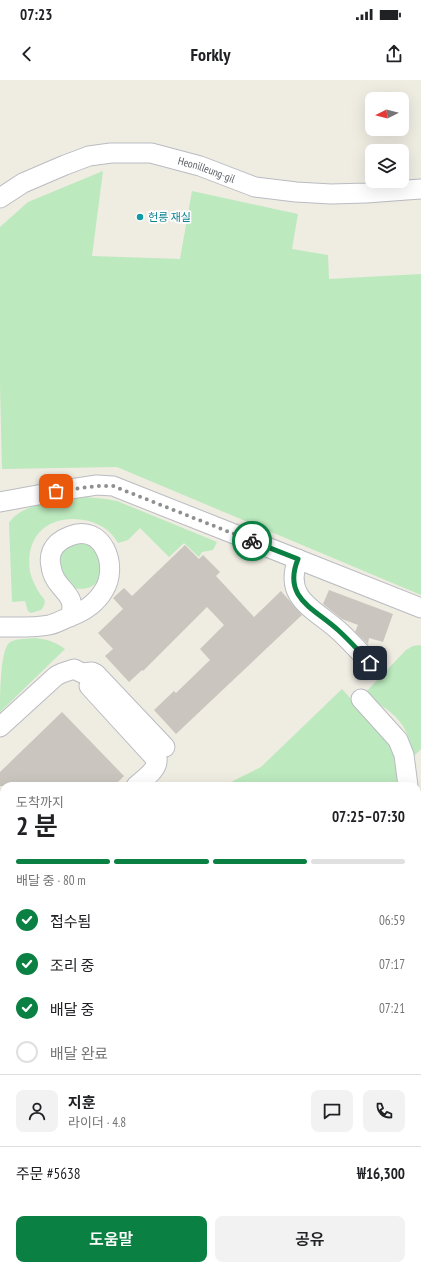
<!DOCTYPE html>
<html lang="ko">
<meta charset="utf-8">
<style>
body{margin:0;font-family:"PT Sans Narrow","Noto Sans KR",sans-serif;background:#f2f2f2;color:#202124;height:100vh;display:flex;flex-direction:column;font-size:15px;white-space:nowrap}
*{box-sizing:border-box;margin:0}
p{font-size:13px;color:#757577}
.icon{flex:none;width:22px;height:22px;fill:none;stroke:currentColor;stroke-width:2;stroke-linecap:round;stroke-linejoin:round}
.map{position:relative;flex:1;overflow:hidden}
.drawer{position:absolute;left:0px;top:702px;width:421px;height:488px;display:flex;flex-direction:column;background:#fff;border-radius:12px 12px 0 0;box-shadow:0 4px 16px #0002}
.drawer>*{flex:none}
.needle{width:26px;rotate:264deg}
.tools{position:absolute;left:365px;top:12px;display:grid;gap:8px}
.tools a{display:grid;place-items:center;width:44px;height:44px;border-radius:8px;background:#fff;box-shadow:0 4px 16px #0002;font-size:20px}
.pin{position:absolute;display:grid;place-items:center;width:34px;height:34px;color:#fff;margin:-17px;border-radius:8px;box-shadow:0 2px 6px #0006}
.courier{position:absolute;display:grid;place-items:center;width:40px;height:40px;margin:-20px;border:3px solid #0b8043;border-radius:50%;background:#fff;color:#222;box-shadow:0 1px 5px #0007}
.overview em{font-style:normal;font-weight:600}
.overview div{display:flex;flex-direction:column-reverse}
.overview{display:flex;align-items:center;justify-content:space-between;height:68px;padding:0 16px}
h1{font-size:26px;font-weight:600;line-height:30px}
.bar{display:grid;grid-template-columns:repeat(4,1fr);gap:6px 4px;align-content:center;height:48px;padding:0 16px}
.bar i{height:5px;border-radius:3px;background:#e0e0e0}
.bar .active{background:#0b8043}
.bar p{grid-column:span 4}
.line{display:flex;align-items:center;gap:10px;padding:0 16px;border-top:1px solid #e0e0e0}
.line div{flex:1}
.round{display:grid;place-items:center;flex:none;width:42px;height:42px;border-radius:8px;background:#f2f2f2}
ol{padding:0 16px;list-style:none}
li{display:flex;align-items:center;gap:12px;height:44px}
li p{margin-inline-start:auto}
li .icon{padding:4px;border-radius:50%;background:#0b8043;color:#fff;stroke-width:4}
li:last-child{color:#757577}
li i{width:22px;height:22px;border:2px solid #e0e0e0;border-radius:50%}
.button{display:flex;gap:8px;margin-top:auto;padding:8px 16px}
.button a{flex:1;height:46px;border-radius:8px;background:#0b8043;color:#fff;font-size:16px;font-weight:600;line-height:46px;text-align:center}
.button a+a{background:#f2f2f2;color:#202124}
.status{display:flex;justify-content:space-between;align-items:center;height:28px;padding:0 20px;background:#fff;direction:ltr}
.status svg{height:11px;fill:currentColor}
header{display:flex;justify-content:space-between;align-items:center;height:52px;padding:0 16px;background:#fff;font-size:18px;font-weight:600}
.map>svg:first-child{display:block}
</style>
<div class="status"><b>07:23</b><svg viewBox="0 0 49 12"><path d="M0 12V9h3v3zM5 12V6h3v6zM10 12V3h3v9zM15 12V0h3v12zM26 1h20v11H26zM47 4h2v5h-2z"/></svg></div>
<header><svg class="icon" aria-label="back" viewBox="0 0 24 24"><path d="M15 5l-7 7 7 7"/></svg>Forkly<svg class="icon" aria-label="share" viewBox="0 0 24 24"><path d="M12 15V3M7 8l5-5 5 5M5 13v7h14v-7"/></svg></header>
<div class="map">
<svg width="421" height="1190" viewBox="0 0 421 1190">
<rect width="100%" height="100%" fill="#efece2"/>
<!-- green -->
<g fill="#bce9be">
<path d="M103,91L92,176L180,179L192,111L298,134L292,169L328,175L329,199L421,194V515L117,387L2,389L0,305V147L28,122Z"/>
<path d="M84,417L106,419L117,421L217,462L213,470L202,472L199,477L184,463L169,477L140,448L128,460L118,463C111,451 102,445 89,441C52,432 24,453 30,492C32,500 36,508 40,514C41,516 43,517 44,519C46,524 43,527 41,530L31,533L28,531L25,521L12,522L9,443C21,423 63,419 84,417Z"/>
<path d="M70,461L93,464L104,485C102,490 101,497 98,501C90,511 77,510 67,506L55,479Z"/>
<path d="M35,558C47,559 55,562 65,569L0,632C0,619 0,568 10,562C18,558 28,559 35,558Z"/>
<path d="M421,565V669L414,676C406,640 394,632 363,615L406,570L413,566Z"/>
<path d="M342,609L371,641L395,674L402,706H223L261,687Z"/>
<path d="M417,809H421V1190H306L310,1186H417V962L418,953L417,951Z"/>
<path d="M4,822V890L0,894V826Z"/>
<path d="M140,1186H179L182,1190H140Z"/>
</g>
<!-- building -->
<g fill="#cac6bf">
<path d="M185,465L199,479L203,475L220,492L216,496L254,537L281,511L302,535L176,654L154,630L174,611L176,613L210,580L200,569L224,545L207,527L143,591L142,590L129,602L105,576L113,569L98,553L123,529L113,518L124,508L132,516Z"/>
<path d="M329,510L393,534L383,562L369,558L368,564L355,552L358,545L342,539L323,524Z"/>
<path d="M62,632L124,696L114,706H0V692Z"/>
</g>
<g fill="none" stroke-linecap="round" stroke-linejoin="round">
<defs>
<g id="minor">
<path id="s1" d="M0,118L23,103L65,85L89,76L111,73H151L200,86L255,107L296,112L331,114L366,113L421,109"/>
<path d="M0,422L70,409L97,405L113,406L421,528"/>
<path d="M298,479C283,518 313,528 338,550C349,560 360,572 370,583"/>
<path d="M0,547C15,547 34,548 49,545C55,544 62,540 69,537C83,532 96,524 104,510C119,486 103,443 70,456C62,459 55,464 52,471C50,476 50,482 51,486C54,511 79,512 70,537"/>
<path d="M89,606L154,677"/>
<path d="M361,619L398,660L404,675L408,706"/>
<path d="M0,647L56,596L62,593L74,589L82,593L92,592L96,594L165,667"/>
<path d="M136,706C143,699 159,690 157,678"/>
<path d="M417,743L421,742"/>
<path d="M417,785H421"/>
<path d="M0,918L4,914"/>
<path d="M0,979L4,975"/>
<path d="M0,1030L4,1034"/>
<path d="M0,1144L4,1146"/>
<path d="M119,1186L120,1190"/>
</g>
</defs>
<!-- minor casing -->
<use href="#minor" stroke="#babcc2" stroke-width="21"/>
<!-- minor -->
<use href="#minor" stroke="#fff" stroke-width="19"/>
</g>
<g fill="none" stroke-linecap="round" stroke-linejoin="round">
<!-- done -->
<path stroke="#8e9090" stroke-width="4" stroke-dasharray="0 7.2" d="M56,411L97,406H113L252,461"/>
<!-- route -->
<path stroke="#0b8043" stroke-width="5" d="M252,461L298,479C282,518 314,528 338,550C349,560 360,572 370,583"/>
</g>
<!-- markers -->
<circle fill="#0f9aa8" stroke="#fff" stroke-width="1.5" cx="140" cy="137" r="4"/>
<g text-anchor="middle" stroke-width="3.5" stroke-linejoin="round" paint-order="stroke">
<!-- street labels -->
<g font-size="11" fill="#5a5e64" stroke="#fff">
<text dy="4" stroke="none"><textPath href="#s1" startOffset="219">Heonilleung-gil</textPath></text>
</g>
<!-- culture labels -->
<g font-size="11" fill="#0d838f" stroke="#fff" text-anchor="start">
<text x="148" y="141">헌릉 재실</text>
</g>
</g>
</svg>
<div class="tools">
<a><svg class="needle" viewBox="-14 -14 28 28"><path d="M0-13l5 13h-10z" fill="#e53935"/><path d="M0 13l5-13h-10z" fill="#757577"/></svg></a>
<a><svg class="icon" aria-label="layers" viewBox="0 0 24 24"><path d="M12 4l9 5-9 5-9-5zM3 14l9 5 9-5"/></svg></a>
</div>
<div class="pin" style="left:56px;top:411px;background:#ea580c"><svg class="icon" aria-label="bag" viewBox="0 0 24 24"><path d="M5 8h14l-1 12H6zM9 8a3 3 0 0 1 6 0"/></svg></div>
<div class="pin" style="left:370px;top:583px;background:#1f2937"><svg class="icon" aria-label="home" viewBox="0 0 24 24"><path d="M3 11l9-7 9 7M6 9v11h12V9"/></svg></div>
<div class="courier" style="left:252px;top:461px"><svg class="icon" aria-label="bike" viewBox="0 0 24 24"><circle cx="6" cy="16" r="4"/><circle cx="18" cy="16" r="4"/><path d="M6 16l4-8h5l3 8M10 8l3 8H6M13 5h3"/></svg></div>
<section class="drawer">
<div class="overview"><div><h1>2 분</h1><p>도착까지</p></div><em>07:25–07:30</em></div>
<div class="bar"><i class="active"></i><i class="active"></i><i class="active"></i><i></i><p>배달 중 · 80 m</p></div>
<ol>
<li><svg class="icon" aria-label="check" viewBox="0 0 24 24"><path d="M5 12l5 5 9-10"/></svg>접수됨<p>06:59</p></li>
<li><svg class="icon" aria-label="check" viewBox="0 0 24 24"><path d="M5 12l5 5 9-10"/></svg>조리 중<p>07:17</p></li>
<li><svg class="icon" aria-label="check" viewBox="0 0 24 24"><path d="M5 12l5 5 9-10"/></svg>배달 중<p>07:21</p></li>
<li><i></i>배달 완료</li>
</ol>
<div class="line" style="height:72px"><a class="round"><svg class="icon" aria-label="person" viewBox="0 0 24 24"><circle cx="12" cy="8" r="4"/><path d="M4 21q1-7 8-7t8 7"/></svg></a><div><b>지훈</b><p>라이더 · 4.8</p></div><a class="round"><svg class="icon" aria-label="chat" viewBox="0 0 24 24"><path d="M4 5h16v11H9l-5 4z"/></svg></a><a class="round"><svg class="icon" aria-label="phone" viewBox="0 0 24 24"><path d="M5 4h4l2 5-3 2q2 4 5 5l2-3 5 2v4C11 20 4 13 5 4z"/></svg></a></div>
<div class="line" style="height:52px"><div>주문 #5638</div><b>₩16,300</b></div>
<div class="button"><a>도움말</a><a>공유</a></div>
</section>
</div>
